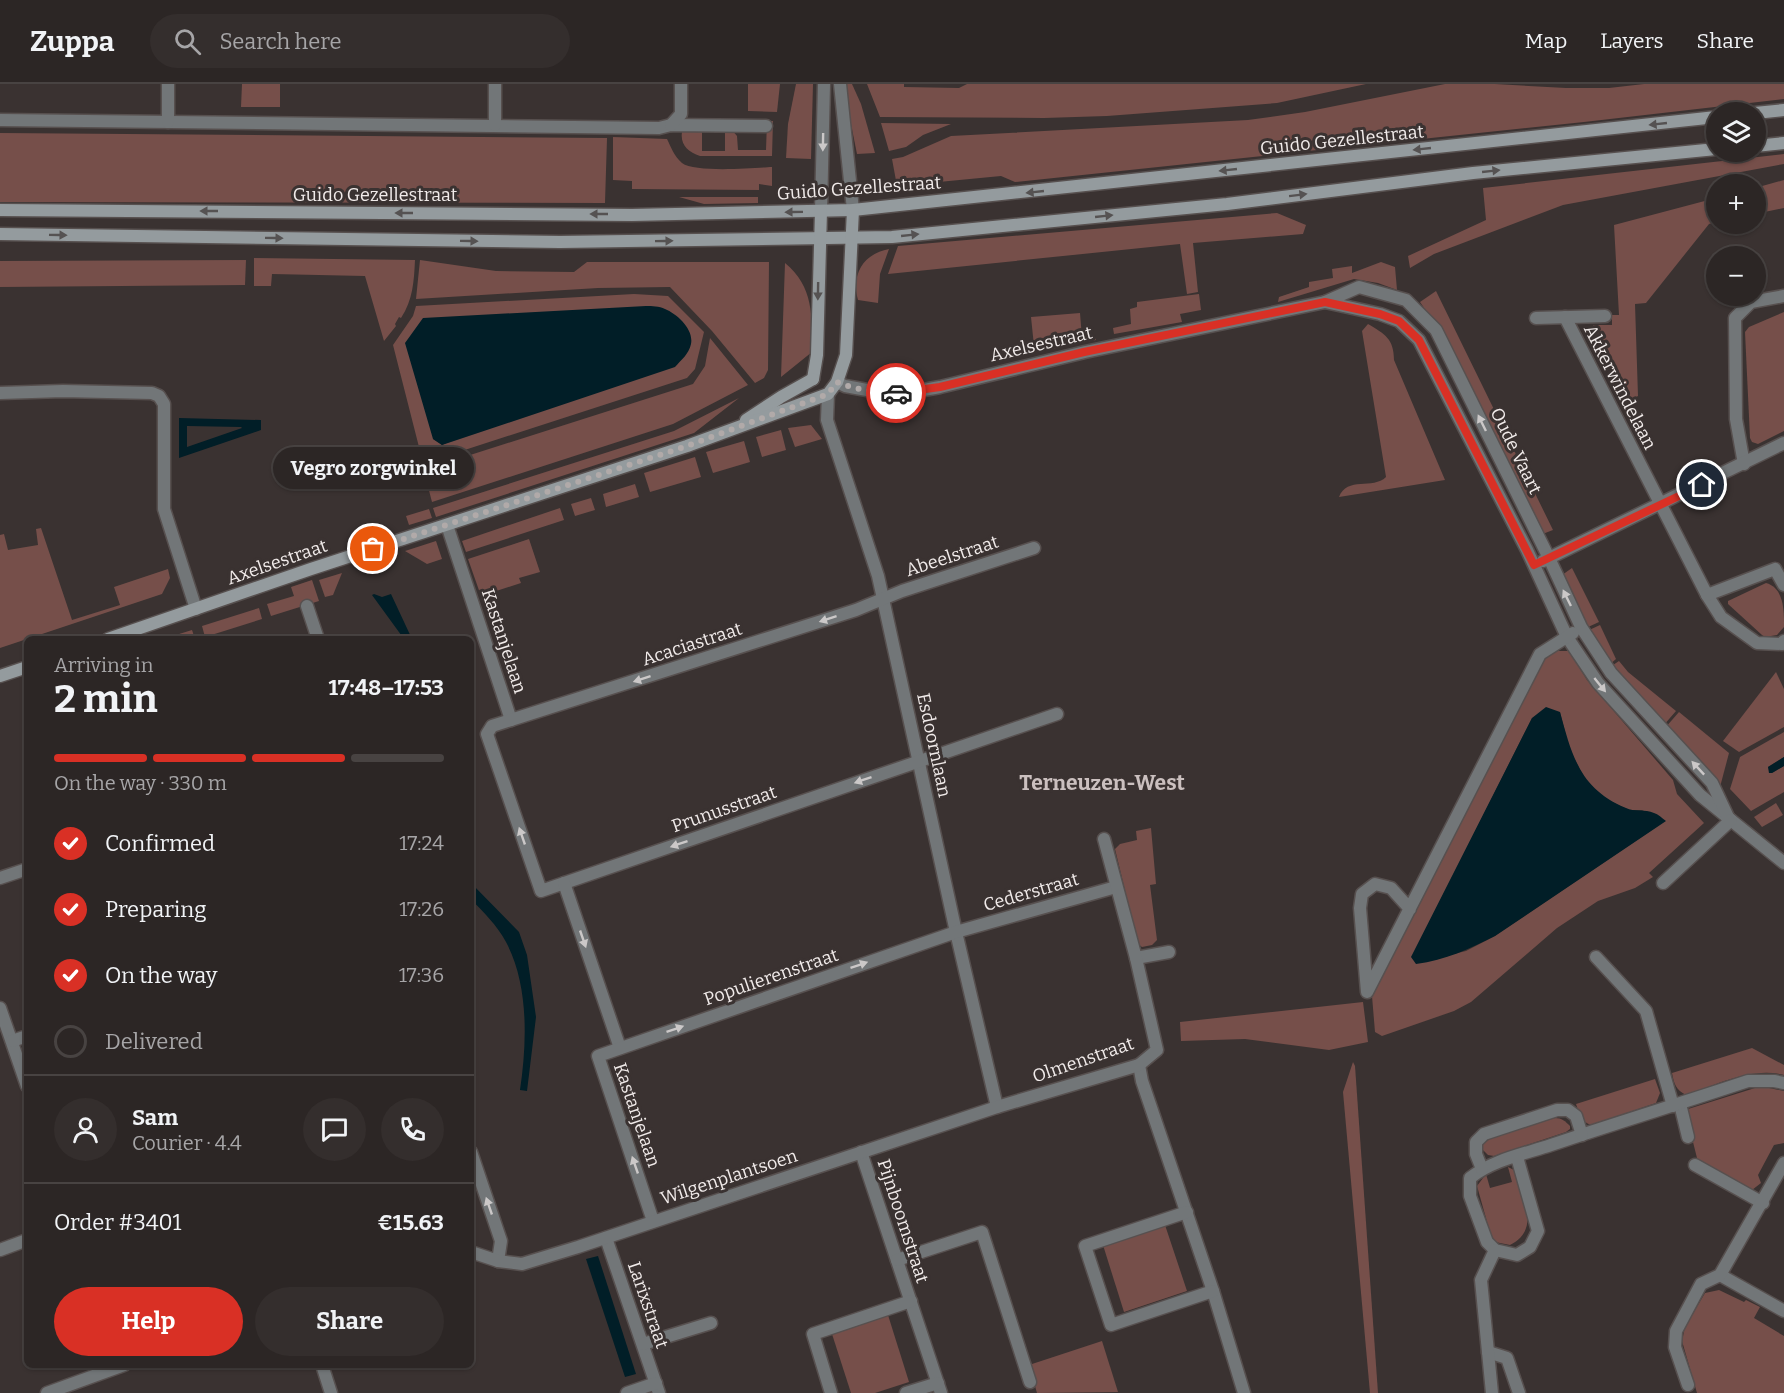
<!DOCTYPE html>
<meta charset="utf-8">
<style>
body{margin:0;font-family:Bitter,serif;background:#342e2d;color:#f1f3f6;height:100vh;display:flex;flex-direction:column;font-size:22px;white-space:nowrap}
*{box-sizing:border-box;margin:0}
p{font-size:20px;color:#a6a5a7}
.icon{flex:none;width:33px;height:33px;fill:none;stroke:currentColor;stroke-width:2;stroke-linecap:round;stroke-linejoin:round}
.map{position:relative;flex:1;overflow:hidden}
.sheet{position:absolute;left:24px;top:552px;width:450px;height:732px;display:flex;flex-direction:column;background:#2c2625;border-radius:9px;box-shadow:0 2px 4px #0004,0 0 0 2px #484342}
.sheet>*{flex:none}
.tools{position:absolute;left:1706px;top:18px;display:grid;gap:12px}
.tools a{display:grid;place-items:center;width:60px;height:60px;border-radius:50%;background:#2c2625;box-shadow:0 2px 4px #0004,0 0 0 2px #484342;font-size:30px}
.pin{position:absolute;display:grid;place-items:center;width:51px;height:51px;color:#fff;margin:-26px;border:3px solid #fff;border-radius:50%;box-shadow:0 2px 6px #0007}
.courier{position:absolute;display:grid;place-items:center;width:60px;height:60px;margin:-30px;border:4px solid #d93025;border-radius:50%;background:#fff;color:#222;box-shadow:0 2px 8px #0007}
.bubble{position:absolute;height:42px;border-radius:21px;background:#2c2625;box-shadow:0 2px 4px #0004,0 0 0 2px #484342;font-size:20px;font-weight:700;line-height:42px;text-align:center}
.headline em{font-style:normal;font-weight:700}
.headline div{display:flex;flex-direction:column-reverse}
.headline{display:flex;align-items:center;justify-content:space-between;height:102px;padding:0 30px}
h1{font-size:39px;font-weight:700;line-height:45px}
.bar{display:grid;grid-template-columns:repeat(4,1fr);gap:9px 6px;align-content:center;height:72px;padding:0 30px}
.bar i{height:8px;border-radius:4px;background:#484342}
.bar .current{background:#d93025}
.bar p{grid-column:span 4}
.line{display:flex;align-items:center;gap:15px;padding:0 30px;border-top:2px solid #484342}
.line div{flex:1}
.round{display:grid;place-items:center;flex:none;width:63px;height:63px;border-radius:32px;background:#342e2d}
ol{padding:0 30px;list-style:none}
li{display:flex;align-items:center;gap:18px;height:66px}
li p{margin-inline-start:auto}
li .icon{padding:6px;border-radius:50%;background:#d93025;color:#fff;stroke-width:4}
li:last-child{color:#a6a5a7}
li i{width:33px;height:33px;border:3px solid #484342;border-radius:50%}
.primary-button{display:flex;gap:12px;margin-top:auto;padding:12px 30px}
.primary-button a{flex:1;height:69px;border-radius:36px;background:#d93025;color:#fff;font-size:24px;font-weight:700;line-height:69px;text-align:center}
.primary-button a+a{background:#342e2d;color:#f1f3f6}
header{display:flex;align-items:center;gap:36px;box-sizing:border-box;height:84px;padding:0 30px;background:#2c2625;border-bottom:2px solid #484342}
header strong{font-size:28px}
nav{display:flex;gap:33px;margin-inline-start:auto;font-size:21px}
.search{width:420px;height:54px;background:#342e2d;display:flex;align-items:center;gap:15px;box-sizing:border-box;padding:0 21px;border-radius:33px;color:#a6a5a7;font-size:22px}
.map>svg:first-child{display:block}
</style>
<header>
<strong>Zuppa</strong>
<div class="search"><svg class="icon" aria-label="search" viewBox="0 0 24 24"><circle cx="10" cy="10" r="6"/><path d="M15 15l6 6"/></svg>Search here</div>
<nav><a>Map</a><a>Layers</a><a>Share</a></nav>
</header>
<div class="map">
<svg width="1784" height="1309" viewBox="0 0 1784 1309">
<rect width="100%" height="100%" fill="#3a3231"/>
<!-- green -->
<g fill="#764f4a" fill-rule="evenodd">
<path d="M242,0H280V23H241Z"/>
<path d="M748,0H780L777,28L748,27Z"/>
<path d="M796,0H813L811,75L786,74L788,40Z"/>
<path d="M843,0H852L861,20L875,69L857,70Z"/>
<path d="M867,0H904V3L959,4L967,0H1366L1277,19L1107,32L1044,34L880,33Z"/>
<path d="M1445,0H1495L1566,4H1609L1644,0H1784V15L1584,38L1015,98L1001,92L897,102L892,75L903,73L951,52L1248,36L1305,28Z"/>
<path d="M767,37H773L772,72H700C688,68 680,61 682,48L702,45V67H725V45H731L737,52L738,66H766Z"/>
<path d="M881,39L951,40L923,51L906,63L889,67Z"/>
<path d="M0,49L607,54L605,119L0,118Z"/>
<path d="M613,53L667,55C671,63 674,72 682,79C695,89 754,84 772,83V102L759,100V106L632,105V97L613,96Z"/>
<path d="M1784,70V80L1563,121L1434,170L1410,184L1408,172L1486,136L1483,104Z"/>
<path d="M1784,96V124L1755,130V104Z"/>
<path d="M679,113H758V119L704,120Z"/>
<path d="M1716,114V138L1709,140L1646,219L1635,220L1638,312L1628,317L1593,245V241H1612V231H1619L1614,141Z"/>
<path d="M1277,129L1306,141L1303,150L1193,159L1198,208L1187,210L1180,160L888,190L898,162Z"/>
<path d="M889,165L880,190L878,219L858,216C851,190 863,170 889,165Z"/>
<path d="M254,174L415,176C414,197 413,216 401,234L399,233L395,240L396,242L384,257L365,192L272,190L271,202H254Z"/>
<path d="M246,176L245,201L0,203V177Z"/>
<path d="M420,176L496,187L574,188L587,178H769L768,286L764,294L755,299L712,247L670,203L598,204L416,215Z"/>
<path d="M1381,178L1395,183L1397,206L1378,199L1354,195L1278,218L1279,213L1309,203V198L1333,194L1332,185L1352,182V189Z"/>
<path d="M785,179C814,203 812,232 812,268L781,293Z"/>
<path d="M1436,207L1553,446L1540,451L1439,246L1420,218Z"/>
<path d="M634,210L668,212L704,248L695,285L687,294L440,374L419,363L393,261L413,232L416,222ZM690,247L442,361L433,355Z"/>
<path d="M1199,210L1201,226L1180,230L1182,238L1114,250L1113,244L1131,240L1130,225L1137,223V218Z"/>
<path d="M1784,228V347L1758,360L1752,358L1750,354L1745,248L1749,243Z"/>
<path d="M1080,229L1082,254L1095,253L1096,256L1018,272L1014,269L1015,265L1034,262L1031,233Z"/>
<path d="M1368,240C1385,250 1394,255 1394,276L1445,396L1339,413C1347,392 1373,406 1386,393L1362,247Z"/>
<path d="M710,254L748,301L673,340L432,418L420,372L439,381L693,300L705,282Z"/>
<path d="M739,314L694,349L436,433L433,424L674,347Z"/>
<path d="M811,341L822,355L795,363L788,344Z"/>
<path d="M781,346L786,366L762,373L756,353Z"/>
<path d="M744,357L750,378L713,389L706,368Z"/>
<path d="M695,373L701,393L650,408L644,389Z"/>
<path d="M635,400L639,413L606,423L603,410Z"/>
<path d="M591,414L595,426L575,432L571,420Z"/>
<path d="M560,424L564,436L466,468L462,457Z"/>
<path d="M429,425L432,434L409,441L406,432Z"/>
<path d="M41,444L72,536L120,521L114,503L168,485L170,494L162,510L0,564V451L4,450L8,466L38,461L36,445Z"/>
<path d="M529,455L540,488L519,494L521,499L481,512L468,475Z"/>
<path d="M436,457L442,475L427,480L405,467Z"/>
<path d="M1572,484L1599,538L1586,544L1562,491Z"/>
<path d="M342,489L333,511L325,513L319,496Z"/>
<path d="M312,496L319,517L271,532L267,520L294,512L291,503Z"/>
<path d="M1766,499C1784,504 1784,526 1784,543L1777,551L1765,553L1762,551L1728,520V517Z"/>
<path d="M259,524L262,535L205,553L202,542Z"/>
<path d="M1600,541L1616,575L1609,581L1587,547Z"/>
<path d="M192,546L195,555H163Z"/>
<path d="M1554,567H1569L1587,596L1673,696L1677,710L1704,739L1649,789L1653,793L1635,804L1598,817L1557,844L1471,918L1454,927L1382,952L1375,948L1372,912L1545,573ZM1560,628L1569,664L1586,697L1604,714L1629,726H1642L1665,737L1495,852L1466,867L1416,879L1412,873L1532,634Z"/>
<path d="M1619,577L1628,588L1676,627L1663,642L1610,583Z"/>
<path d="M1776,588L1784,605V643L1739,668L1723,657Z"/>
<path d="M1679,628L1729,669L1720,703L1665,644Z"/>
<path d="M1784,648V673L1768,683L1772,689L1784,682V708L1751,727L1730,705L1740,673Z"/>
<path d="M1776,719L1783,731L1762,743L1754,733Z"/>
<path d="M1151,744L1156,800L1150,801L1157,856L1152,861L1142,863L1138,860L1115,765L1120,760L1137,756L1136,747Z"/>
<path d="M1363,918L1368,958L1329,966L1245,955L1181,957L1180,938Z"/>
<path d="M1752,964L1784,981V991C1752,982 1716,1001 1686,1011C1676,1006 1674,1000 1672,989Z"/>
<path d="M1353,978L1355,982L1378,1309H1370L1343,1008Z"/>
<path d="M1655,995L1660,1009L1656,1019L1591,1041C1581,1038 1579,1029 1576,1020Z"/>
<path d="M1755,1004H1769L1784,1007V1059L1774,1061L1758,1091L1761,1099L1752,1106L1698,1078L1685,1026Z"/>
<path d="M1555,1034C1562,1034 1565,1037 1570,1042V1045L1566,1048L1494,1072L1488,1071L1482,1065V1061L1491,1054Z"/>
<path d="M1508,1083L1514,1086C1522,1110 1542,1146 1510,1161L1495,1158L1491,1152L1477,1102L1486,1090L1490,1104L1512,1098Z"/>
<path d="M1165,1141L1187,1207L1124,1228L1103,1161Z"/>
<path d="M1719,1206L1744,1218L1746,1216L1760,1223L1754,1234L1784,1252V1309H1697L1682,1257L1685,1243L1705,1209Z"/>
<path d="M888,1231L909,1298L875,1309H851L832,1250Z"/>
<path d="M1102,1257L1118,1308L1037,1309L1029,1281Z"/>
</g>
<!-- water -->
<g fill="#011e27" fill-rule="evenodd">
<path d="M646,222C652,222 659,222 665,225C677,230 694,245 691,260C689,270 681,276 675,283L442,361L433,355L405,259L423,234Z"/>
<path d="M179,334L261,336V346L179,374ZM187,342L241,343L242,344L187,363Z"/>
<path d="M374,510L382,513L391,510L412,555H404L372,511Z"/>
<path d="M1546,623L1560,628C1572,672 1580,705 1626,724C1634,728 1645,725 1654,729C1658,730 1662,734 1666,737L1495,852C1469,865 1446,876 1416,880L1411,873L1532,634Z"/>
<path d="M1784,673V682L1772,689H1769L1768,683Z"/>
<path d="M471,799L519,848L527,871L536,933L527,1007L520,1006C527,959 529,901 506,858C497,841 483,828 471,815Z"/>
<path d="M598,1172L636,1290L625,1293L586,1175Z"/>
</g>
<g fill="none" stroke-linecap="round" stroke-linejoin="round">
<defs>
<g id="street">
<path d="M840,0L853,126"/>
<path d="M0,36L659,44L671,41L766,42"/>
<path d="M168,38V0"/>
<path d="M495,41V0"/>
<path d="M671,41L681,30V0"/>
<path d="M821,127L824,0"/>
<path d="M1325,218L1380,230L1399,237L1419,256L1527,466L1567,553L1598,599L1700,711L1784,779"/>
<path d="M1565,233L1707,511L1721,533L1757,559L1782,560L1784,557"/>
<path d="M1536,234L1605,232"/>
<path d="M837,298L845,302L878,308L902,310L940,303L1085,268L1325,218L1359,203L1406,216L1436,246L1549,474L1581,543L1611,589L1712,699L1728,733"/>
<path d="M0,309L63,307L152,309L159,312L164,320V425L196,525"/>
<path d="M828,310L827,336L878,492L956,848L997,1023"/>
<path d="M1744,380L1736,335L1735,234L1751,218L1784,212"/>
<path d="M447,441L511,636"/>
<path d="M1034,464L902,507L856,526L492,642L487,650L541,807L1057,630"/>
<path d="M1543,477L1784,359"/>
<path d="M1707,511L1775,485L1784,501"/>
<path d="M307,522L318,555"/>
<path d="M0,794L27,785"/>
<path d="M564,799L620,964"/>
<path d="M1663,799L1731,736"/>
<path d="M1410,825L1391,804L1375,800L1362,810L1360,824L1367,908L1540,570L1573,549"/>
<path d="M1596,873L1646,927L1673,1022"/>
<path d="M1136,874L1169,868"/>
<path d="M0,924L27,1002"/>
<path d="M12,957L27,952"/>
<path d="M1139,981L1142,997L1213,1207L1244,1309"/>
<path d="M1680,1020L1688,1053"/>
<path d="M471,1068L501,1157L498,1177"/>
<path d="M861,1068L941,1309"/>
<path d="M1517,1073L1538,1147L1530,1163L1517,1171L1495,1166L1487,1158L1470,1112V1094C1492,1076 1524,1070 1551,1061C1616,1039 1682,1019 1748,997H1774L1784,999"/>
<path d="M1695,1081L1763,1119"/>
<path d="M1482,1085L1476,1070V1058L1484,1050L1557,1026H1568L1576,1032L1582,1051"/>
<path d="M1187,1128L1085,1162L1111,1241L1213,1207"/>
<path d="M653,1137L598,972L956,848L1116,803"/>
<path d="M606,1154L659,1309"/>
<path d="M0,1166L27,1156"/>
<path d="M471,1168L498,1177L522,1180L578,1163L997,1023L1139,981L1157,966L1136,874L1104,755"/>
<path d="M897,1176L982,1148L1030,1298"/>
<path d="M1720,1191L1784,1227"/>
<path d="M643,1260L711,1239"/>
<path d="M1488,1268L1507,1274L1519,1309"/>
<path d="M322,1281L331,1309"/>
<path d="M1688,1301L1675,1263L1676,1247L1701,1200L1720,1191L1784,1079"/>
<path d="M47,1309L124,1281"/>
<path d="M627,1309L656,1299"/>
<path d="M831,1309L813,1250L911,1217"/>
<path d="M906,1309L938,1299"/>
<path d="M1492,1309L1481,1196L1495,1166"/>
</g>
<g id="secondary">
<path d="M1755,29L1784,26"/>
<path d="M1755,62L1784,59"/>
<path d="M0,126L632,131L853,126L1716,33"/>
<path d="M0,150L560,158L892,153L1227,120L1473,89L1716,65"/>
<path d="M813,295L817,271L821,127"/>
<path d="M746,336L781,313L813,295"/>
<path d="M108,555L311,485L687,362L828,310L837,298L846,271L853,126"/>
<path d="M0,592L27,583"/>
</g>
</defs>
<!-- street casing -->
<use href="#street" stroke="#57504f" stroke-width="15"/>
<!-- secondary casing -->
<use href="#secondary" stroke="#57504f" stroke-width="15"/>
<!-- street -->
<use href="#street" stroke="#727678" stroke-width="12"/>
<!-- secondary -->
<use href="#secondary" stroke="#949b9e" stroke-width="12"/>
</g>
<!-- one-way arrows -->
<defs><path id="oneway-solid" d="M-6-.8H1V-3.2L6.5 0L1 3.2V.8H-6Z" transform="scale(1.5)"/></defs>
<g fill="#555252">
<use href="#oneway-solid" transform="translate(1658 40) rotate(174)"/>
<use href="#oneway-solid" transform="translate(1422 65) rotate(174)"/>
<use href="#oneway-solid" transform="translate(1228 86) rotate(174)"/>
<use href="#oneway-solid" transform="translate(1491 87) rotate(-6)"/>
<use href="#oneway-solid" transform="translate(1035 108) rotate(174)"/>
<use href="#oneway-solid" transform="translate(1298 111) rotate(-7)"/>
<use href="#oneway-solid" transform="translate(209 127) rotate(-180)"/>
<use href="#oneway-solid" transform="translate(794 128) rotate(179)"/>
<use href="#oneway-solid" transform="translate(404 129) rotate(-180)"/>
<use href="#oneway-solid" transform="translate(599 130) rotate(-180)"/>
<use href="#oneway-solid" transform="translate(1104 132) rotate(-6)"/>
<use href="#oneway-solid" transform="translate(58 151) rotate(1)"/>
<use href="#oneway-solid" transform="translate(910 151) rotate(-6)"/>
<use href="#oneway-solid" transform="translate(274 154) rotate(1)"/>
<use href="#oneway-solid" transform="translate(469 157) rotate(1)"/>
<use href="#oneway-solid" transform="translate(664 157) rotate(-1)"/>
<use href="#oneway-solid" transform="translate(818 207) rotate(91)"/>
</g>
<g fill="#cbc8c8">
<use href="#oneway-solid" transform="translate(823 58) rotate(91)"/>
<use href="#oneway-solid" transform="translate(1482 339) rotate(-116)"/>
<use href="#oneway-solid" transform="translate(1567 514) rotate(-116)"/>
<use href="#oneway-solid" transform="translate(828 535) rotate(162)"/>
<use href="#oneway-solid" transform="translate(642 595) rotate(162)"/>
<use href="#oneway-solid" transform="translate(1600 601) rotate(51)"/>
<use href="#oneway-solid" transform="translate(1698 684) rotate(-133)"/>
<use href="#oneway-solid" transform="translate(863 696) rotate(161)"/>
<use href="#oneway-solid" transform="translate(522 752) rotate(-109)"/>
<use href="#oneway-solid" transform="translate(679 760) rotate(161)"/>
<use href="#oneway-solid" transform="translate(583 855) rotate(71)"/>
<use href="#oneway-solid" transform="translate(859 881) rotate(-19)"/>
<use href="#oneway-solid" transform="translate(675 945) rotate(-19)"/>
<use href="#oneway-solid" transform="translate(635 1081) rotate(-109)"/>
<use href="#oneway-solid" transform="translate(489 1122) rotate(-109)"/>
</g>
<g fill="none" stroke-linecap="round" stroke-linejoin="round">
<!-- done -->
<path stroke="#b1aaa9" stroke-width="6" stroke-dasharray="0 10.8" d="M373,465L687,362L828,310L837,298C855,306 876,308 896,309"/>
<!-- route -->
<path stroke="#d93025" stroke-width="8" d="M896,309L940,303L1084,268L1325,218L1380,230L1399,237L1419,256L1534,481L1702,401"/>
</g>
<g text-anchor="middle" stroke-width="6" stroke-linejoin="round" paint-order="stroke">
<!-- street labels -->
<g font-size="18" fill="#f1ebea" stroke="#3a3231">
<text transform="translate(1342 56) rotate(-6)" y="6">Guido Gezellestraat</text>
<text transform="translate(859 104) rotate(-4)" y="6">Guido Gezellestraat</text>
<text x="375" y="117">Guido Gezellestraat</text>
<text transform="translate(1041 260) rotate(-13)" y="6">Axelsestraat</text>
<text transform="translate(1620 303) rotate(63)" y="6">Akkerwindelaan</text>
<text transform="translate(1516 367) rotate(64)" y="6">Oude Vaart</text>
<text transform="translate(952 472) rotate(-18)" y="6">Abeelstraat</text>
<text transform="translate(277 478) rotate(-19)" y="6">Axelsestraat</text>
<text transform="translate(504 557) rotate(72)" y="6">Kastanjelaan</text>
<text transform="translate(692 560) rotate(-18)" y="6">Acaciastraat</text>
<text transform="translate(934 661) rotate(78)" y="6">Esdoornlaan</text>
<text transform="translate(724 725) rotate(-19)" y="6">Prunusstraat</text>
<text transform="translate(1031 808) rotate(-16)" y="6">Cederstraat</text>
<text transform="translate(771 893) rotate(-19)" y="6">Populierenstraat</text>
<text transform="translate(1083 976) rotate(-19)" y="6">Olmenstraat</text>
<text transform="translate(637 1031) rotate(71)" y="6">Kastanjelaan</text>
<text transform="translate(729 1093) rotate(-18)" y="6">Wilgenplantsoen</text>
<text transform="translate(903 1137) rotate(72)" y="6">Pijnboomstraat</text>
<text transform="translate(648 1221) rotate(71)" y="6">Larixstraat</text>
</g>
<!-- quarter labels -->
<g font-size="21" font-weight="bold" fill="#cbc0bf" stroke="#3a3231">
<text x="1102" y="706">Terneuzen-West</text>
</g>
</g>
</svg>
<div class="tools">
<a><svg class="icon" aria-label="layers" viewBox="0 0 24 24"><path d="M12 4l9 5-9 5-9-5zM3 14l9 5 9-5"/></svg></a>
<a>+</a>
<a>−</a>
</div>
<div class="pin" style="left:373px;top:465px;background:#ea580c"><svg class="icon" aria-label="bag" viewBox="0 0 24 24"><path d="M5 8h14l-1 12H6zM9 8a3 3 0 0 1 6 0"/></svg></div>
<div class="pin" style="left:1702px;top:401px;background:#1f2937"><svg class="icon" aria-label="home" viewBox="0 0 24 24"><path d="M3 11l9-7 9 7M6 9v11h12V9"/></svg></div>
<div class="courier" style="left:896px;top:309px"><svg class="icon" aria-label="car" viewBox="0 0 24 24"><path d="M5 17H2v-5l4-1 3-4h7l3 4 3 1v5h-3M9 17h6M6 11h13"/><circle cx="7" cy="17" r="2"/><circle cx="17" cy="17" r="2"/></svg></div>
<div class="bubble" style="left:273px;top:363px;width:201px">Vegro zorgwinkel</div>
<section class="sheet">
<div class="headline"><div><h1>2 min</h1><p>Arriving in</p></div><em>17:48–17:53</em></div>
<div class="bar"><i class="current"></i><i class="current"></i><i class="current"></i><i></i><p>On the way · 330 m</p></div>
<ol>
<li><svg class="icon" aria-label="check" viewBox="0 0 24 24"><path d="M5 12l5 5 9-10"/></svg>Confirmed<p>17:24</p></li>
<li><svg class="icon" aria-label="check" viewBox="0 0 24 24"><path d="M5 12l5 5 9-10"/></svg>Preparing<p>17:26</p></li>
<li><svg class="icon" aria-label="check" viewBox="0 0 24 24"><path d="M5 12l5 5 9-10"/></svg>On the way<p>17:36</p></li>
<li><i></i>Delivered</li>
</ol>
<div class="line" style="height:108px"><a class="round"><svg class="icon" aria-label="person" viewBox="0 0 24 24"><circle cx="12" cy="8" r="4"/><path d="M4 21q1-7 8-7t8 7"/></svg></a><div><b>Sam</b><p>Courier · 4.4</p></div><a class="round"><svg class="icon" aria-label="chat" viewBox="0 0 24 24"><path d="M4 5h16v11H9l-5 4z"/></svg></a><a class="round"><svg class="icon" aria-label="phone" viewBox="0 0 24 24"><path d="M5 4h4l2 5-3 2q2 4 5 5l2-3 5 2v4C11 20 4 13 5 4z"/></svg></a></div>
<div class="line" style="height:78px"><div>Order #3401</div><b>€15.63</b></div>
<div class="primary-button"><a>Help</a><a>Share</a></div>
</section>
</div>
